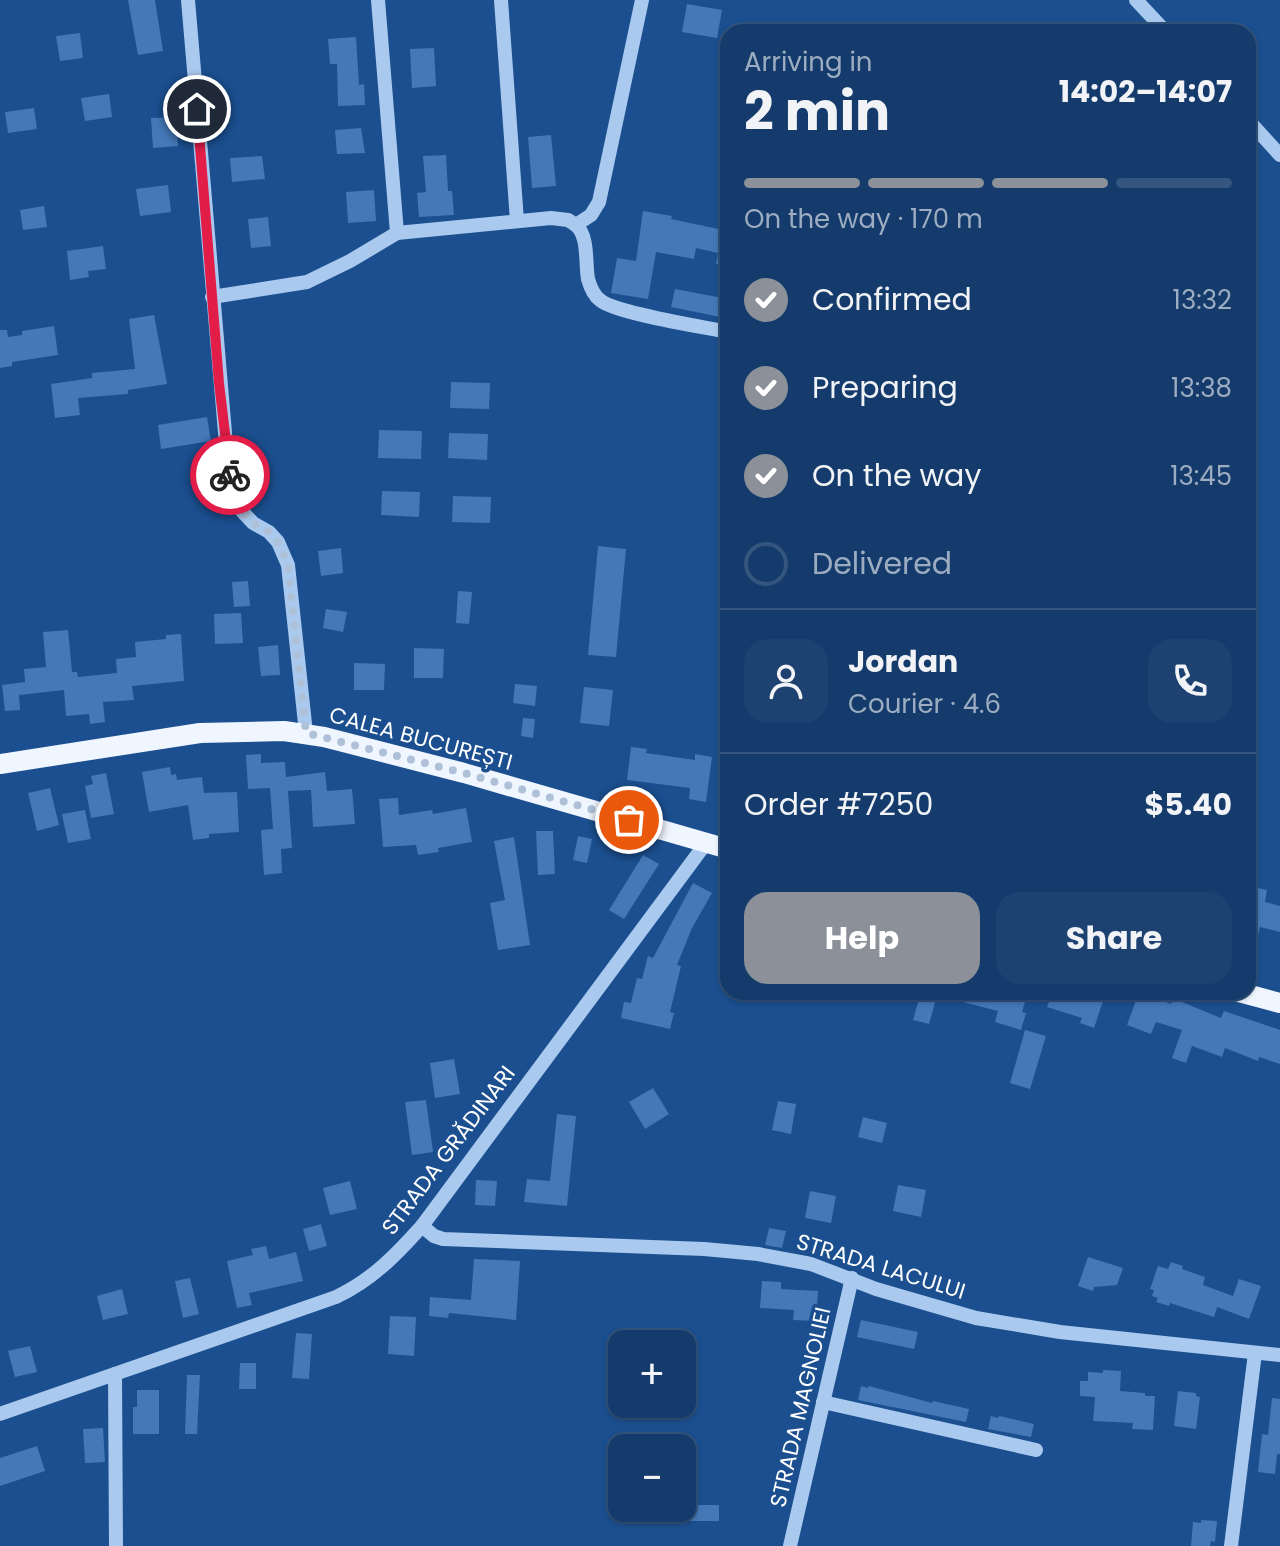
<!DOCTYPE html>
<meta charset="utf-8">
<style>
body{margin:0;font-family:Poppins,sans-serif;background:#1d4271;color:#f1f3f6;height:100vh;display:flex;flex-direction:column;font-size:30px;white-space:nowrap}
*{box-sizing:border-box;margin:0}
p{font-size:26px;color:#9dadc1}
.icon{flex:none;width:44px;height:44px;fill:none;stroke:currentColor;stroke-width:2;stroke-linecap:round;stroke-linejoin:round}
.map{position:relative;flex:1;overflow:hidden}
.details{position:absolute;left:720px;top:24px;width:536px;height:976px;display:flex;flex-direction:column;background:#143b6b;border-radius:24px;box-shadow:0 2px 6px #0004,0 0 0 2px #33557e}
.details>*{flex:none}
.fabs{position:absolute;left:608px;top:1330px;display:grid;gap:16px}
.fabs a{display:grid;place-items:center;width:88px;height:88px;border-radius:16px;background:#143b6b;box-shadow:0 2px 6px #0004,0 0 0 2px #33557e;font-size:40px}
.pin{position:absolute;display:grid;place-items:center;width:68px;height:68px;color:#fff;margin:-34px;border:4px solid #fff;border-radius:50%;box-shadow:0 2px 8px #0007}
.courier{position:absolute;display:grid;place-items:center;width:80px;height:80px;margin:-40px;border:6px solid #e11d48;border-radius:50%;background:#fff;color:#222;box-shadow:0 2px 10px #0007}
.head em{font-style:normal;font-weight:700}
.head div{display:flex;flex-direction:column-reverse}
.head{display:flex;align-items:center;justify-content:space-between;height:136px;padding:0 24px}
h1{font-size:52px;font-weight:700;line-height:60px}
.bar{display:grid;grid-template-columns:repeat(4,1fr);gap:12px 8px;align-content:center;height:96px;padding:0 24px}
.bar i{height:10px;border-radius:6px;background:#33557e}
.bar .active{background:#8c9099}
.bar p{grid-column:span 4}
.line{display:flex;align-items:center;gap:20px;padding:0 24px;border-top:2px solid #33557e}
.line div{flex:1}
.round{display:grid;place-items:center;flex:none;width:84px;height:84px;border-radius:24px;background:#1d4271}
ol{padding:0 24px;list-style:none}
li{display:flex;align-items:center;gap:24px;height:88px}
li p{margin-inline-start:auto}
li .icon{padding:8px;border-radius:50%;background:#8c9099;color:#fff;stroke-width:4}
li:last-child{color:#9dadc1}
li i{width:44px;height:44px;border:4px solid #33557e;border-radius:50%}
.action{display:flex;gap:16px;margin-top:auto;padding:16px 24px}
.action a{flex:1;height:92px;border-radius:24px;background:#8c9099;color:#fff;font-size:32px;font-weight:700;line-height:92px;text-align:center}
.action a+a{background:#1d4271;color:#f1f3f6}
.map>svg:first-child{display:block}
</style>
<div class="map">
<svg width="1280" height="1546" viewBox="0 0 1280 1546">
<rect width="100%" height="100%" fill="#1b4f8f"/>
<!-- building -->
<g fill="#4478b7">
<path d="M128,0H155L163,51L138,55Z"/>
<path d="M687,4L722,10L717,38L682,32Z"/>
<path d="M80,33L83,58L60,61L56,36Z"/>
<path d="M356,37L359,85L364,84L365,105L338,106L337,64H330L328,39Z"/>
<path d="M434,48L436,86L412,88L410,49Z"/>
<path d="M109,94L112,117L85,121L81,98Z"/>
<path d="M34,108L37,129L8,133L5,112Z"/>
<path d="M176,117L178,146L153,148L151,118Z"/>
<path d="M361,128L365,153L337,154L335,130Z"/>
<path d="M551,135L556,186L532,188L528,137Z"/>
<path d="M446,155L448,191H452L454,215L419,217L417,193L426,192L423,156Z"/>
<path d="M262,156L265,179L232,182L230,158Z"/>
<path d="M168,185L171,212L140,216L136,189Z"/>
<path d="M374,190L376,221L348,223L346,192Z"/>
<path d="M44,206L47,227L23,230L20,210Z"/>
<path d="M643,211L672,216L671,219L728,231V266L716,264L718,253L696,248L694,259L656,252L648,299L611,293L617,258L636,261Z"/>
<path d="M268,217L271,246L251,248L248,219Z"/>
<path d="M103,246L106,269L88,271L89,277L70,280L67,251Z"/>
<path d="M675,289L728,299L725,318L671,307Z"/>
<path d="M154,315L167,384L128,390V394L78,398L80,415L55,418L51,384L92,378V373L135,369L129,319Z"/>
<path d="M54,326L58,355L12,362V366L0,368V330H7L8,337L22,335V331Z"/>
<path d="M451,382L490,383L489,409L450,408Z"/>
<path d="M207,417L211,441L161,449L158,425Z"/>
<path d="M379,430L422,431L421,459L378,458Z"/>
<path d="M449,433L488,434L487,460L448,458Z"/>
<path d="M382,491L420,492L419,517L381,515Z"/>
<path d="M453,496L491,497L490,523L452,522Z"/>
<path d="M598,546L626,549L616,657L588,655Z"/>
<path d="M341,548L343,573L321,576L318,551Z"/>
<path d="M248,581L250,606L234,607L232,582Z"/>
<path d="M458,591L472,592L469,624L456,623Z"/>
<path d="M326,609L347,612L343,632L323,628Z"/>
<path d="M241,613L243,643L215,644L214,614Z"/>
<path d="M68,630L72,672H77L78,677L117,673L116,659L136,657L135,642L166,639V635L181,634L184,681L132,686L134,700L103,702L105,722L90,724L89,714L66,716L64,690L19,695L20,710L5,711L2,685L25,682L24,669L46,667L43,632Z"/>
<path d="M278,645L280,675L261,676L258,647Z"/>
<path d="M414,648L444,649L443,678H414Z"/>
<path d="M354,663L385,664L384,690H354Z"/>
<path d="M515,684L537,686L535,706L513,703Z"/>
<path d="M584,687L613,690L609,726L580,723Z"/>
<path d="M523,718L535,719L533,738L521,736Z"/>
<path d="M631,747L647,749L646,753L695,760V754L712,757L706,802L689,799L690,788L627,780Z"/>
<path d="M261,754V763L285,762L286,777L325,772L327,791L352,789L355,824L313,827L311,790L288,791L292,848L281,849L282,873L264,875L261,830L273,829L270,788L248,789L246,755Z"/>
<path d="M170,767L171,775L176,774L177,780L202,777L204,793L237,792L239,832L209,834V838L193,840L188,805L149,812L142,772Z"/>
<path d="M106,773L114,814L91,818L85,786L93,784L91,776Z"/>
<path d="M50,788L59,825L37,831L28,793Z"/>
<path d="M398,798L399,815L432,810L433,814L466,808L472,842L438,848L439,852L418,855L416,845L383,847L379,799Z"/>
<path d="M85,810L91,839L68,843L62,814Z"/>
<path d="M536,831H553L555,874L538,875Z"/>
<path d="M578,836L592,839L587,863L573,860Z"/>
<path d="M514,837L530,945L498,950L490,903L505,900L494,841Z"/>
<path d="M643,855L659,864L624,919L609,910Z"/>
<path d="M693,883L712,893L692,928L677,965L681,966L670,1012L674,1013L670,1029L621,1018L624,1002L631,1003L637,978L642,979L648,956L653,958Z"/>
<path d="M1253,887L1267,890L1265,902L1280,906V932L1260,927L1253,956H1248V912Z"/>
<path d="M921,992H938L929,1024L913,1020Z"/>
<path d="M940,992H1028L1022,1012L1026,1013L1021,1030L995,1022L998,1011L939,996Z"/>
<path d="M1052,992H1106L1094,1028L1080,1023L1082,1018L1047,1007Z"/>
<path d="M1139,992L1171,1004L1172,998L1221,1018L1224,1011L1280,1030V1064L1259,1057L1258,1061L1225,1048L1222,1057L1192,1046L1186,1063L1172,1058L1182,1030L1156,1022L1151,1034L1127,1025Z"/>
<path d="M1025,1030L1046,1036L1030,1089L1010,1083Z"/>
<path d="M454,1059L460,1094L435,1098L430,1063Z"/>
<path d="M653,1088L669,1114L645,1129L629,1102Z"/>
<path d="M426,1100L433,1152L412,1155L405,1102Z"/>
<path d="M778,1101L796,1104L791,1134L772,1130Z"/>
<path d="M557,1114L576,1116L567,1206L524,1202L527,1179L550,1181Z"/>
<path d="M863,1117L887,1123L882,1143L858,1137Z"/>
<path d="M476,1180L497,1181L495,1206L475,1205Z"/>
<path d="M350,1181L357,1209L330,1215L323,1188Z"/>
<path d="M898,1185L926,1190L921,1217L893,1211Z"/>
<path d="M810,1191L836,1196L831,1223L805,1218Z"/>
<path d="M321,1224L327,1246L309,1251L303,1229Z"/>
<path d="M769,1228L786,1231L782,1248L765,1245Z"/>
<path d="M266,1246L269,1259L296,1252L303,1281L249,1293L252,1305L237,1308L227,1261L253,1255L251,1249Z"/>
<path d="M1088,1257L1123,1268L1117,1285L1094,1287L1093,1291L1078,1286Z"/>
<path d="M474,1259L520,1261L516,1320L449,1313L448,1318L429,1316L430,1297L471,1300Z"/>
<path d="M1171,1262L1183,1266L1182,1269L1205,1277L1203,1285L1233,1296L1239,1279L1261,1286L1249,1319L1217,1307L1214,1317L1170,1303L1169,1306L1156,1302L1158,1298L1152,1296L1154,1290L1150,1289L1158,1266L1168,1269Z"/>
<path d="M190,1278L199,1314L183,1318L175,1281Z"/>
<path d="M762,1281L781,1282V1289L818,1291L816,1321L793,1320L794,1310L760,1308Z"/>
<path d="M122,1289L128,1314L103,1320L97,1296Z"/>
<path d="M390,1316L416,1317L414,1356L388,1354Z"/>
<path d="M861,1320L918,1332L914,1349L857,1337Z"/>
<path d="M296,1333L312,1334L309,1379L292,1378Z"/>
<path d="M30,1346L37,1372L15,1377L8,1351Z"/>
<path d="M240,1363H256V1389H239Z"/>
<path d="M1103,1370L1121,1371L1120,1391L1145,1393V1396H1155L1153,1430L1132,1429L1133,1423L1093,1421L1095,1397L1080,1396V1381H1088V1372L1103,1373Z"/>
<path d="M187,1375H200L197,1434H185Z"/>
<path d="M861,1386L868,1388L869,1386L932,1403L933,1401L969,1409L966,1422L858,1400Z"/>
<path d="M137,1390H159V1434H133V1407H137Z"/>
<path d="M1178,1391L1196,1393V1396L1200,1397L1196,1429L1174,1426Z"/>
<path d="M1272,1398L1280,1399V1454H1277L1275,1474L1258,1472L1262,1434L1268,1435Z"/>
<path d="M991,1416L998,1418L999,1416L1034,1424L1031,1437L988,1429Z"/>
<path d="M103,1428L105,1462L85,1463L83,1429Z"/>
<path d="M37,1446L45,1471L0,1486V1458Z"/>
<path d="M682,1505H719V1521H664V1508H682Z"/>
<path d="M1201,1520L1217,1521L1215,1542L1211,1541L1210,1546H1191L1193,1522L1201,1523Z"/>
</g>
<g fill="none" stroke-linecap="round" stroke-linejoin="round">
<!-- minor -->
<g stroke="#a9c9ee" stroke-width="14">
<path d="M188,0L227,456L239,508L253,523L269,532L278,542L288,565L306,733"/>
<path d="M378,0L397,233"/>
<path d="M501,0L517,221"/>
<path d="M1136,0L1166,32"/>
<path d="M1248,120L1280,155"/>
<path d="M576,225L591,215L599,202L642,0"/>
<path d="M576,225C589,237 585,262 588,279C590,286 593,295 600,300C614,313 704,327 728,332"/>
<path d="M212,297L307,282L350,261L397,233L551,218L568,220L576,225"/>
<path d="M422,1226L434,1236L443,1239L704,1249L758,1254L811,1264L876,1289L976,1318L1060,1332L1280,1355"/>
<path d="M115,1374L116,1546"/>
<path d="M823,1402L1036,1450"/>
<path d="M0,1414L336,1297C372,1280 396,1255 422,1226L706,843"/>
<path d="M790,1546L852,1278"/>
<path d="M1231,1546L1255,1353"/>
</g>
<!-- major -->
<g stroke="#f0f6ff" stroke-width="20">
<path d="M0,764L200,733L284,731L324,737L464,773L728,849"/>
<path d="M1239,992L1280,1003"/>
</g>
</g>
<g fill="none" stroke-linecap="round" stroke-linejoin="round">
<!-- done -->
<path stroke="#afc1d8" stroke-width="8" stroke-dasharray="0 14.4" d="M230,475L239,508L253,523L269,532L278,542L288,565L306,733L464,773L629,820"/>
<!-- route -->
<path stroke="#e11d48" stroke-width="10" d="M197,109L219,383L230,475"/>
</g>
<g text-anchor="middle" stroke-width="7" stroke-linejoin="round" paint-order="stroke">
<!-- street labels -->
<g font-size="22" fill="#fff" stroke="#1b4f8f">
<text transform="translate(421 738) rotate(15)" y="8">CALEA BUCUREȘTI</text>
<text transform="translate(448 1150) rotate(-53)" y="8">STRADA GRĂDINARI</text>
<text transform="translate(881 1266) rotate(17)" y="8">STRADA LACULUI</text>
<text transform="translate(800 1407) rotate(-77)" y="8">STRADA MAGNOLIEI</text>
</g>
</g>
</svg>
<div class="fabs">
<a>+</a>
<a>−</a>
</div>
<div class="pin" style="left:629px;top:820px;background:#ea580c"><svg class="icon" aria-label="bag" viewBox="0 0 24 24"><path d="M5 8h14l-1 12H6zM9 8a3 3 0 0 1 6 0"/></svg></div>
<div class="pin" style="left:197px;top:109px;background:#1f2937"><svg class="icon" aria-label="home" viewBox="0 0 24 24"><path d="M3 11l9-7 9 7M6 9v11h12V9"/></svg></div>
<div class="courier" style="left:230px;top:475px"><svg class="icon" aria-label="bike" viewBox="0 0 24 24"><circle cx="6" cy="16" r="4"/><circle cx="18" cy="16" r="4"/><path d="M6 16l4-8h5l3 8M10 8l3 8H6M13 5h3"/></svg></div>
<section class="details">
<div class="head"><div><h1>2 min</h1><p>Arriving in</p></div><em>14:02–14:07</em></div>
<div class="bar"><i class="active"></i><i class="active"></i><i class="active"></i><i></i><p>On the way · 170 m</p></div>
<ol>
<li><svg class="icon" aria-label="check" viewBox="0 0 24 24"><path d="M5 12l5 5 9-10"/></svg>Confirmed<p>13:32</p></li>
<li><svg class="icon" aria-label="check" viewBox="0 0 24 24"><path d="M5 12l5 5 9-10"/></svg>Preparing<p>13:38</p></li>
<li><svg class="icon" aria-label="check" viewBox="0 0 24 24"><path d="M5 12l5 5 9-10"/></svg>On the way<p>13:45</p></li>
<li><i></i>Delivered</li>
</ol>
<div class="line" style="height:144px"><a class="round"><svg class="icon" aria-label="person" viewBox="0 0 24 24"><circle cx="12" cy="8" r="4"/><path d="M4 21q1-7 8-7t8 7"/></svg></a><div><b>Jordan</b><p>Courier · 4.6</p></div><a class="round"><svg class="icon" aria-label="phone" viewBox="0 0 24 24"><path d="M5 4h4l2 5-3 2q2 4 5 5l2-3 5 2v4C11 20 4 13 5 4z"/></svg></a></div>
<div class="line" style="height:104px"><div>Order #7250</div><b>$5.40</b></div>
<div class="action"><a>Help</a><a>Share</a></div>
</section>
</div>
